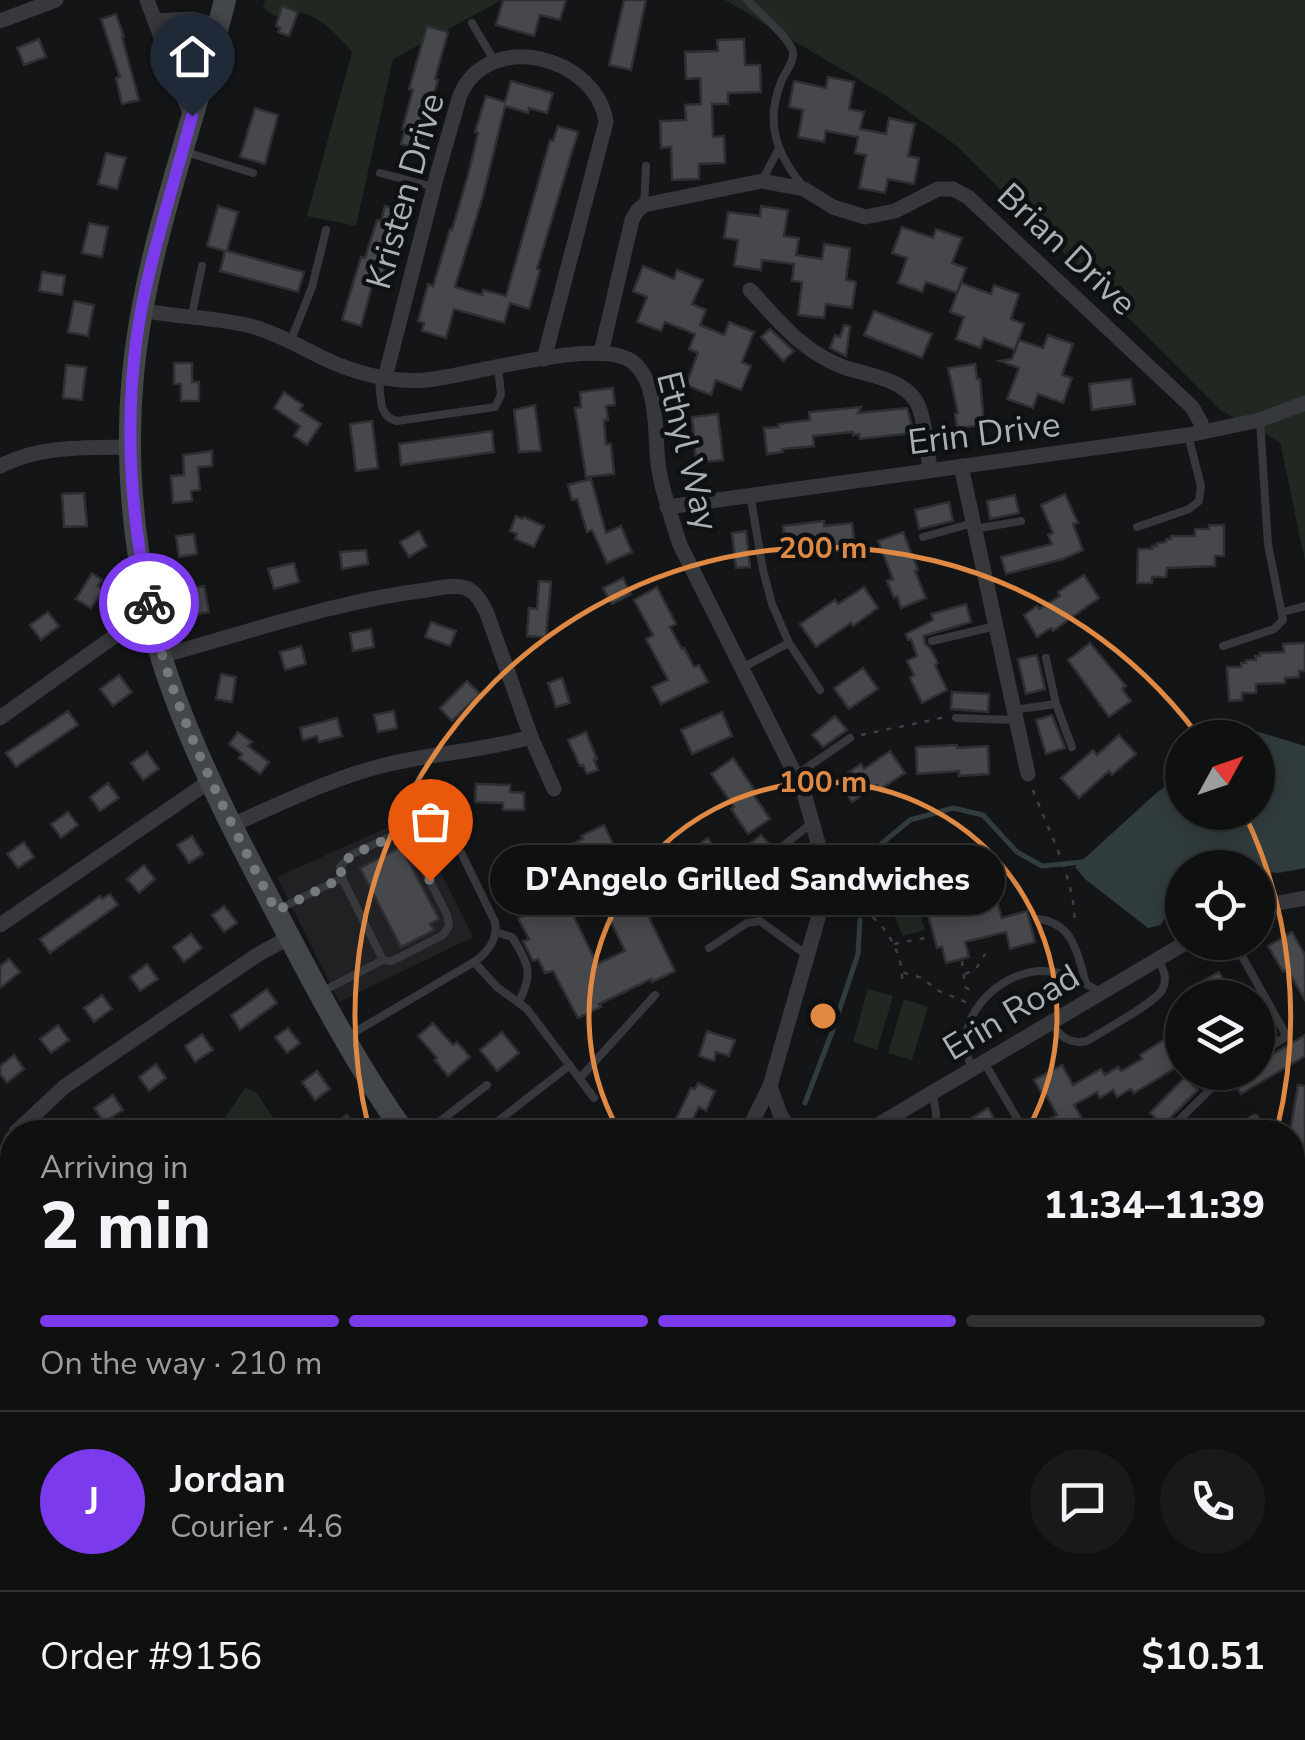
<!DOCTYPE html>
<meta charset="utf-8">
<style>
body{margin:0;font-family:"Nunito Sans",sans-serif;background:#181919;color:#f1f3f6;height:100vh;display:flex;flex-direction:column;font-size:38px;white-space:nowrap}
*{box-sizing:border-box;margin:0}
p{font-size:32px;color:#9b9d9f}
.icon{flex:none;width:55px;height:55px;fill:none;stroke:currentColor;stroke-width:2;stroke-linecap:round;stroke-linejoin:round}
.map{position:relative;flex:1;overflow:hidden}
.drawer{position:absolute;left:0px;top:1120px;width:1305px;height:620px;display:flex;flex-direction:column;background:#0f1010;border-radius:40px 40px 0 0;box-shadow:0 5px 25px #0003,0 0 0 2px #2f3030}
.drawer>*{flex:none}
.needle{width:65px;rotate:50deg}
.buttons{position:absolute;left:1165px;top:720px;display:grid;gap:20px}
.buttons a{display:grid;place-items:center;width:110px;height:110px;border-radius:50%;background:#0f1010;box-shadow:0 5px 25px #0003,0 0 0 2px #2f3030;font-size:50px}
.pin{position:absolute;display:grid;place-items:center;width:85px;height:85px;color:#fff;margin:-102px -42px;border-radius:50% 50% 50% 0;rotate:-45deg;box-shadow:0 0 10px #0007}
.pin .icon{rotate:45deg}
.courier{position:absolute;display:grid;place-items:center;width:100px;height:100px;margin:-50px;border:8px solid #7c3aed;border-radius:50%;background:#fff;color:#222;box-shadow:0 2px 12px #0007}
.bubble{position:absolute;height:70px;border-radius:35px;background:#0f1010;box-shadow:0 5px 25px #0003,0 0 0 2px #2f3030;font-size:32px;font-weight:800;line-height:70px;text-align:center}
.head em{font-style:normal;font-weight:800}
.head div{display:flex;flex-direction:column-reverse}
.head{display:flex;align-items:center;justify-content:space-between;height:170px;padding:0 40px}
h1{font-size:65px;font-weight:800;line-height:75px}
.bar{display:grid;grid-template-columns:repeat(4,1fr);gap:15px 10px;align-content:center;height:120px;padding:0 40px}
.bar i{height:12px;border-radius:8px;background:#2f3030}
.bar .selected{background:#7c3aed}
.bar p{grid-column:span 4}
.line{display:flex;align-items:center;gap:25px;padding:0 40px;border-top:2px solid #2f3030}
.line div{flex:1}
.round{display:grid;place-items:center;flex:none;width:105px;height:105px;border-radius:52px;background:#181919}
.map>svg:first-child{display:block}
</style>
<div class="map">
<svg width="1305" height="1740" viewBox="0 0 1305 1740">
<rect width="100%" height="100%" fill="#141516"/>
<!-- built -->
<path fill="#212123" d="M413,816L473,937L339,1002L277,877Z"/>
<!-- green -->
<g fill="#212821">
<path d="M265,0H502L393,59L356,226L307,216L352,52C337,34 322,18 300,12C284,20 276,18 263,8Z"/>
<path d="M725,0H1305V561L1280,442L1220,410L957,146L885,95Z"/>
<path d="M917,903L925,930L903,936L892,911Z"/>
<path d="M868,989L893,996L877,1050L853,1042Z"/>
<path d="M904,999L928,1007L912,1060L888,1053Z"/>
<path d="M245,1088L257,1093L282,1132H215Z"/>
<path d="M12,1421V1537L0,1524V1434Z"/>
<path d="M1305,1616V1740H1291L1286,1728H1292L1293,1623Z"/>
</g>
<!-- water -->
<g fill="#313c3f">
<path d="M1259,732L1305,746V868L1278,873L1258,871V868H1182V906L1166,916L1161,925L1148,928L1085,879L1075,867L1154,795L1182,773V812H1258V738L1236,737Z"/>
<path d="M0,1597L12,1608V1728H147L155,1740H0Z"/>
</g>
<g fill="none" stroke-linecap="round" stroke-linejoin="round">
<!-- stream -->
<g stroke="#313c3f" stroke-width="5">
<path d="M860,898L874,850L910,820L953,808L983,815L1017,852L1042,866L1083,862"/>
<path d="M805,1103L832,1032L858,954L860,920"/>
</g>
</g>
<!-- building -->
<g fill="#47484b" stroke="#2f2f32" stroke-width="2.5" fill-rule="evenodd">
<path d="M503,0H566L560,20L540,15L534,36L496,25Z"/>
<path d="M624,0H646L631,70L609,65Z"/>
<path d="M282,6L298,12L289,36L278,32L280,28L276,26Z"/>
<path d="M116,14L124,37H122L139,100L122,104L116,78L120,77L101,19Z"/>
<path d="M427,26L448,32L435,79L438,80L429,111L432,112L421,150L401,144L405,129H402L413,90L409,89Z"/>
<path d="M39,39L46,57L24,65L17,48Z"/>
<path d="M744,39L745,65H760L761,92L728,93V104H712L713,137L724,136L725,163L699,164V179L672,180L671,147L661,148L660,121L686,120L685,105L701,104L700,78L686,79L685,52L718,51L717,40Z"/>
<path d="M828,77L854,82L849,109L864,112L860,129L886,134L889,118L915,124L908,156L919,158L914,184L888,179L885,193L859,188L866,155L855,153L858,137L826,131L824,142L798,137L803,110L789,107L794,81L826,88Z"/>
<path d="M511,81L553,93L547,113L529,108L528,113L505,106L483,196L455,287L482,295L483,290L506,296L550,140L553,141L558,126L578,132L537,269L540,270L529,309L510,303L504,323L454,309L446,338L422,331L424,323L418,321L428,284L433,286L450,229L452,230L468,175L478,133L475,132L486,96L505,102Z"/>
<path d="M255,108L278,115L265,164L240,157Z"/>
<path d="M106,153L126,158L117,189L98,184Z"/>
<path d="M218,206L238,212L227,251L304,272L298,292L220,271L225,251L207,246Z"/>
<path d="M385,206L404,211L401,220H404L397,243H395L393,250L390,249L382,281L379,280L377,288L372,286L361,326L342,320L361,257L365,258L377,220L381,221Z"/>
<path d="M761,206L788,210L784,236L799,238L796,255L822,259L824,244L850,248L846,280L856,282L852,308L826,304L824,318L798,315L802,282L792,281L794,264L762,260L761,270L734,266L738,240L724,238L728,212L760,216Z"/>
<path d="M89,223L108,227L102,257L82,253Z"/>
<path d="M902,227L933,238L936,229L962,238L952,263L966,268L957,293L926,282L922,292L898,283L907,258L892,253Z"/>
<path d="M643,266L674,279L677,270L703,280L692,304L706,310L700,325L724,335L729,322L754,332L742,362L751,366L741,390L716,380L711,395L686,385L698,353L689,349L695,334L665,322L661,331L637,322L647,297L633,291Z"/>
<path d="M42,272L65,276L62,295L39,291Z"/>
<path d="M961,283L991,294L994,285L1019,294L1011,319L1024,324L1015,350L984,338L980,348L956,339L964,317L950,312Z"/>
<path d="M74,301L94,305L88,336L68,332Z"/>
<path d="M874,311L932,334L922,358L864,335Z"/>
<path d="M844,325L850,326L846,356L830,348L835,335L840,337Z"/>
<path d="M770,329L794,351L783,361L761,337Z"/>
<path d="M1048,335L1073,344L1062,375L1072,378L1063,403L1038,394L1033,408L1007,399L1019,368L1000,361L1012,359L1019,340L1043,348Z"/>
<path d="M174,363H192V382H199V401H181V384H174Z"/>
<path d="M975,364L977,379H980L984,425L957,428L955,414L958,413L948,368Z"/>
<path d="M66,365L86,367L82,400L63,398Z"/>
<path d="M1131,379L1135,404L1092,410L1089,384Z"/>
<path d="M613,388L615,405L606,406L608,420H604L606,444H611L614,474L586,477L575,408L581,407L580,392Z"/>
<path d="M284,392L303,405L300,410L321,424L307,445L294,436L300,426L274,408Z"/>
<path d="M535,405L541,451L519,452L514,410Z"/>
<path d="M861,407L858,413L907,408L914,433L860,439L859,434L853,435V432L813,436L814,446L782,449L783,452L767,454L764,428L779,427L778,424L810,420L809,412Z"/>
<path d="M718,414L723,460L696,463L692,417Z"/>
<path d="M372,421L378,468L356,471L350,424Z"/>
<path d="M492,431L494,452L401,465L399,444Z"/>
<path d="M212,451V466L198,467L200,490L191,491L192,501L173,503L171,476L184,475L183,455Z"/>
<path d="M591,479L606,533L621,526L632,552L607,563L592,530L587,532L577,499L572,500L568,485Z"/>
<path d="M84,493L87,526L64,527L62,494Z"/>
<path d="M1065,494L1078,523L1073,524L1083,550L1063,559L1006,574L1001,557L1052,544L1048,535L1053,533L1041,505Z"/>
<path d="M1015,495L1019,513L990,519L987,501Z"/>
<path d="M949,502L953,521L919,529L915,510Z"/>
<path d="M516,516L522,519L524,517L544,526L534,547L515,539L517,534L510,531Z"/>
<path d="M824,521V526L852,523L855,549L827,552V548L786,553L783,526Z"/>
<path d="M1209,525H1224V556H1215V566L1167,568L1166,577H1152V583H1137L1138,549H1152V546H1157V543L1166,542V539H1171V536H1195V529H1209Z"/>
<path d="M419,531L427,546L409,557L400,542Z"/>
<path d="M746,531L750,567L736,568L732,533Z"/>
<path d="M903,532L918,570L915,571L926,598L901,608L897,596L894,598L887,581L893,579L878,541Z"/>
<path d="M194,534L197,554L179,557L176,536Z"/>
<path d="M366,550L368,564L342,569L340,552Z"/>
<path d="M294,563L299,582L274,589L268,569Z"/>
<path d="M92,573L102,580L98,586L103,590L91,608L76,599Z"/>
<path d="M1084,575L1099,598L1053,631L1051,628L1037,637L1024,615L1037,606L1039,609L1060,596L1058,592Z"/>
<path d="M623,578L631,594L612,604L603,588Z"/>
<path d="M539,581L551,582L546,637L527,636L529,608L537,609Z"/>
<path d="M204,586L209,612L191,616L186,589Z"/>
<path d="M657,587L676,624L670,627L682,649L684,648L694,667L699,665L708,682L661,704L652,687L668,680L646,639L653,635L634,600Z"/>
<path d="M864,587L878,608L853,626L851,623L816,647L800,624L835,600L838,604Z"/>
<path d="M966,604L971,622L924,636L925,644L930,648L938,663L935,665L947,690L922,703L910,678L914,675L907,661L917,656L911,639L908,640L906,634L933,620L931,614Z"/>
<path d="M48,612L59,626L41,640L30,625Z"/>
<path d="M431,622L456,631L450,646L425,637Z"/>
<path d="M371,629L374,647L353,651L350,633Z"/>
<path d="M1090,643L1126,686L1122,689L1131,701L1109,717L1068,660Z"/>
<path d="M1305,643V671H1299V677L1285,678V683L1256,684V693H1242V700L1229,701L1227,667H1241V663H1246V660H1256L1255,656H1260V653L1284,652L1283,644Z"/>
<path d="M301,646L306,664L285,670L280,652Z"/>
<path d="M1037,655L1045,689L1026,694L1018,659Z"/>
<path d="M863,668L878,689L849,709L834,688Z"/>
<path d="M221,674L236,677L232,702L216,699Z"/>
<path d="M119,675L132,692L113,706L100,689Z"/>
<path d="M562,678L570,703L556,707L548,683Z"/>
<path d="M467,681L480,694L452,721L440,708Z"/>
<path d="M952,692L989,694L988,712L951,709Z"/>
<path d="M68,711L78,725L16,767L6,753Z"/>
<path d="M394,711L397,728L378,732L374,715Z"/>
<path d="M722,712L732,736L692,754L681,730Z"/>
<path d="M1052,715L1065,748L1046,754L1036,720Z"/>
<path d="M835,716L847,730L823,747L812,735Z"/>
<path d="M337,718L342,736L319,742L317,736L303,740L300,728Z"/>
<path d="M238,732L252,742L248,746L269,762L260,774L239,758L242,754L229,744Z"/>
<path d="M586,732L597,759L594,760L598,770L587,774L583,765L580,766L568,740Z"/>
<path d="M1119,735L1136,754L1112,775L1109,771L1079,798L1061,778L1093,750L1097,755Z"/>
<path d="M957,745V748L988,746L989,774L959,776V771L917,774L916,747Z"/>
<path d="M890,751L905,773L879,790L877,785L852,802L837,780L861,764L864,769Z"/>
<path d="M147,752L159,769L143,780L131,763Z"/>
<path d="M733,758L756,792L753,794L770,819L748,834L731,809L734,807L711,774Z"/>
<path d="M108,783L119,798L100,811L90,797Z"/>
<path d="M476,784L510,785V792L524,793V810H503V803L475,802Z"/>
<path d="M68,812L78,825L61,838L51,824Z"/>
<path d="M604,825L675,971L652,982L651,979L599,1004L601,1007L578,1018L553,971L545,973L538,959L533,961L523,941L529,939L518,918L525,915L506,871L530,860L531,863L583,839L581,836ZM589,876L625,951L597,964L561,890Z"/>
<path d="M761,835L771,846L745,868L743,874L736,879L738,883L691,914L661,869L708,838L725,864Z"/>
<path d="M192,836L203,854L189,863L177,845Z"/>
<path d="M24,842L34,857L18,868L7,854Z"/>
<path d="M401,847L439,919L430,924L434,930L401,947L360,868Z"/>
<path d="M144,865L155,879L139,893L127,879Z"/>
<path d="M110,894L118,905L50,953L40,939L100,896L102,899Z"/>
<path d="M954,896L958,911L997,901L1002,918L1027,911L1035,942L1010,949L1006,932L965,942L969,957L946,963L942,947L937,948L925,904Z"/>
<path d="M224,906L237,923L224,932L212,915Z"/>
<path d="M1292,932L1305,955V1000L1287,969L1283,972L1268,946Z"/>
<path d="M191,934L202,948L184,962L173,947Z"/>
<path d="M9,959L20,972L0,988V966Z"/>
<path d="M147,964L158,979L140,991L130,977Z"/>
<path d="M1219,972L1234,998H1203L1196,985Z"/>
<path d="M267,989L277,1003L240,1030L231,1015Z"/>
<path d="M102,995L112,1009L94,1022L84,1008Z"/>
<path d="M433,1023L453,1045L457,1042L470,1057L448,1076L435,1060L437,1058L418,1036Z"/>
<path d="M58,1025L69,1040L51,1053L40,1039Z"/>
<path d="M288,1028L300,1043L287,1053L275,1037Z"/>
<path d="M707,1031L735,1040L729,1056L716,1052L714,1061L699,1056Z"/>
<path d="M502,1032L519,1053L497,1071L480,1050Z"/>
<path d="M202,1034L213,1050L195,1062L185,1046Z"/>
<path d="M1182,1034V1056L1177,1059L1179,1062L1173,1066L1175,1068L1134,1093L1131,1089L1117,1097L1113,1090L1100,1098L1097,1092L1074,1105L1090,1132H1059L1051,1118L1057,1115L1045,1093L1042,1094L1034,1080L1062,1065L1073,1085L1101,1069L1105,1075L1118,1067L1121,1071L1142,1059L1140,1055L1165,1039L1168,1043Z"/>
<path d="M1305,1035V1056L1241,1094L1232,1078L1242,1072H1258V1063Z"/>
<path d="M14,1055L24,1069L7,1083L0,1074V1066Z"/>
<path d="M156,1064L166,1078L149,1091L139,1077Z"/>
<path d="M317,1071L330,1089L315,1100L302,1082Z"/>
<path d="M1185,1077L1198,1090L1163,1125L1150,1113Z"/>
<path d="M698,1083L715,1091L706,1111L699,1107L687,1131L673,1125L691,1088L695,1089Z"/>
<path d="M1298,1085L1305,1086V1202L1292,1200V1132H1290Z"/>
<path d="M113,1095L123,1110L104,1122L94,1108Z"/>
<path d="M988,1108L996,1122L989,1127L993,1132H971L965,1122Z"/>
<path d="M347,1115L360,1132H324Z"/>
<path d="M1292,1227L1305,1228V1339L1292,1338Z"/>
<path d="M1305,1367V1501L1298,1495L1292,1470V1370Z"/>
<path d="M844,1728H871L878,1740H851Z"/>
<path d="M1231,1728H1281L1287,1740H1237Z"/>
</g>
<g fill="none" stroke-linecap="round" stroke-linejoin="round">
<!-- path -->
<g stroke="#3c3f41" stroke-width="2.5" stroke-dasharray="5 8" stroke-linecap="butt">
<path d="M861,735L946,717"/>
<path d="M1033,790C1047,828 1078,885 1074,925"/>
<path d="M838,900C873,908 897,937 902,972L922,978L937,990L968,1003"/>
<path d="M894,944L925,938"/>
<path d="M962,961L965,987L976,993"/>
<path d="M902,974V983"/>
<path d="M965,974L976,969L985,954"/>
</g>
<!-- lane -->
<g stroke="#36383b" stroke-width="8">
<path d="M747,0C757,11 792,39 793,53C794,63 784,73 781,82C765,123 776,153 802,185"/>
<path d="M472,23L495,62"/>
<path d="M186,152L253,173"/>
<path d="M380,173L434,187"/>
<path d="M762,181L778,150"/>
<path d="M644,205L646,166"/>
<path d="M191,319L202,266"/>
<path d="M291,340L312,287L326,230"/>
<path d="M379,376C381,393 377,417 397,421L495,407L501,395L498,367"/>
<path d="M750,494L763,570L772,604L789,643"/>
<path d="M1137,527L1189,509L1199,501L1201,486L1188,435"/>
<path d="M974,529L1021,521"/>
<path d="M923,537L973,523"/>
<path d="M1283,612L1305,606"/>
<path d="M932,641L996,626"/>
<path d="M1223,646L1274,629L1283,620L1268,544L1260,420"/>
<path d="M1046,658L1056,704"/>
<path d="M740,669L789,643L820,690"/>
<path d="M1013,710L1056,704L1072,747"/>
<path d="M956,718L1015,720"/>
<path d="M796,775L850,738"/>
<path d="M750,873L814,821"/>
<path d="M342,878L340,867L351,855L389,837L397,836L403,839L413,847L447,915L449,926L443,935L392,961L383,960"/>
<path d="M277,910L342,878L383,960L323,991"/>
<path d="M1038,919C1074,923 1078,955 1086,984"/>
<path d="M496,932L512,937C528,962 534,974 519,1001"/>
<path d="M1234,942L1285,1033L1284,1038L1258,1054"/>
<path d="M709,948L747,923L760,921L808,956"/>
<path d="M474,962L497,987L527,1009L594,1098"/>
<path d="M1051,1023C1060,1036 1069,1045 1087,1041C1102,1031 1154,1004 1162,990C1168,979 1164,970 1158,960"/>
<path d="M348,1036L474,962C488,952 498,940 495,922L433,795"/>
<path d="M984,1062L1025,1132"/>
<path d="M973,1069C947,1024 996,971 1043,971C1065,971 1083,982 1102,993"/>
<path d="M580,1078L655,995"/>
<path d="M1169,1130L1228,1072"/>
<path d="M426,1132L487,1085"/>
<path d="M484,1132L570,1065"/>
<path d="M928,1132C941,1122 935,1110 933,1095"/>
<path d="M1231,1132L1255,1118"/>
<path d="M1292,1500L1305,1511"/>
<path d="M1292,1582L1305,1576"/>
<path d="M820,1728L827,1740"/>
<path d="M1165,1728L1171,1740"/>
<path d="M1003,1740L1027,1728"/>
</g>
<!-- street -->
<g stroke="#36383b" stroke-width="15">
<path d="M147,0L191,116"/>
<path d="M0,21L56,0"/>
<path d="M155,21L192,19L218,26"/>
<path d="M750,290C780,322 803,353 846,368C869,375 902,379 916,401C925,416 927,450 930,469"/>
<path d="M142,310C179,318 218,317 254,327C279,334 300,347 323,358C354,373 392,383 426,380C471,376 601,335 634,363C660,385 654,440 659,471C664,497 672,520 680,545L803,790L818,843L822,881L819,915L770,1086L781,1117L794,1132"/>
<path d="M601,353L632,220L637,211L644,205L762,181L804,189L833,207L865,217L895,211L938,189H953L968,197L1192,407L1201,423L1203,432"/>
<path d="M385,378L437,175L460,95C490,28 597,57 606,122L544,359"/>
<path d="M0,466C41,445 86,448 131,447"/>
<path d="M961,466L1028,774"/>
<path d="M667,507L1188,435L1260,420L1305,403"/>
<path d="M161,656C250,632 336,601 427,590C439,588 454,584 466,588C476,592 481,602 486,611L531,737L554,789"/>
<path d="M0,718L151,610"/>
<path d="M232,825C282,803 332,778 385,765C433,753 483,751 531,737"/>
<path d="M1258,907L1305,898"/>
<path d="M0,925L210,781"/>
<path d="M16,1132L64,1087L257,955L290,937"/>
<path d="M747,1132L770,1086"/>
<path d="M866,1132L1187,942"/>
<path d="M0,1280L10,1269L12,1255L2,1174L3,1158L12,1138"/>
<path d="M0,1557L12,1569"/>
<path d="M176,1728L189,1740"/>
<path d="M390,1728H391"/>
</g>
<!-- secondary -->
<g stroke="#44474a" stroke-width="22">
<path d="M225,0C194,125 145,247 133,375C123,478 138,600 175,697C204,775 243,849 282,923C320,995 357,1066 404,1132"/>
<path d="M728,1728L730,1740"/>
</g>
</g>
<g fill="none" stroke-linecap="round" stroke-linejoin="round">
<!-- done -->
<path stroke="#74797d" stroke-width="10" stroke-dasharray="0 18" d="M149,603C172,713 225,811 276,911L342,878L340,866C349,855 361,851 374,845C412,826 415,851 430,881"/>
<!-- route -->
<path stroke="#7c3aed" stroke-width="12" d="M149,603C128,502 123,396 144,296C157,235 176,176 192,116"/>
</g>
<!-- distance rings -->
<g fill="none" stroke="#df8944" stroke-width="5">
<path d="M619 1131A234 234 0 1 1 1027 1131"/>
<path d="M369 1129A468 468 0 0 1 1197 734M1245 815A468 468 0 0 1 1277 1129"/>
</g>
<g text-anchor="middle" stroke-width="9" stroke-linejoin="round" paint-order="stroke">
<!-- street labels -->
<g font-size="35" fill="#a8afb5" stroke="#0f1011">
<text transform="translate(405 191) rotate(-74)" y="12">Kristen Drive</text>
<text transform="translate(1067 249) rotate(43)" y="12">Brian Drive</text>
<text transform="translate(984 433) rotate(-7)" y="12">Erin Drive</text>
<text transform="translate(688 451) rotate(76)" y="12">Ethyl Way</text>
<text transform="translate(1011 1012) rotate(-31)" y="12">Erin Road</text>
</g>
</g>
<circle cx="823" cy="1016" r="15" fill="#df8944" stroke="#0f1011" stroke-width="5"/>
<g font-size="30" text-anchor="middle" font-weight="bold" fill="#df8944" stroke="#0f1011" stroke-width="9" stroke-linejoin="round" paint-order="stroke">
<text x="823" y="558">200 m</text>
<text x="823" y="792">100 m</text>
</g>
</svg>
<div class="buttons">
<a><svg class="needle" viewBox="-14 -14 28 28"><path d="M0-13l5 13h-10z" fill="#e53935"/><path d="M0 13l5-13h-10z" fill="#9b9d9f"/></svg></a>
<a><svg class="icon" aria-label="locate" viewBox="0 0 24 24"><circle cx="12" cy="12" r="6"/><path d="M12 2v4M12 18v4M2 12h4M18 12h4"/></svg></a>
<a><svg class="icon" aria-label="layers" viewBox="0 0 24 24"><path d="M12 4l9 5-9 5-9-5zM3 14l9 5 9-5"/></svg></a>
</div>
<div class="pin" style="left:430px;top:881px;background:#ea580c"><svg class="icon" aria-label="bag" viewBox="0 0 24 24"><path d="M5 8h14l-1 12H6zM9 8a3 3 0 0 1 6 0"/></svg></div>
<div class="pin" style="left:192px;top:116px;background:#1f2937"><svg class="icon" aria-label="home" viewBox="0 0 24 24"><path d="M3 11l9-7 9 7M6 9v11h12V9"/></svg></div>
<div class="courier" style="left:149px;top:603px"><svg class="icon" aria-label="bike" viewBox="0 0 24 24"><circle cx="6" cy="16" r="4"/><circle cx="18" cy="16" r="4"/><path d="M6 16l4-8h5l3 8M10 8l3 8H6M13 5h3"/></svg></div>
<div class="bubble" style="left:490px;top:845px;width:515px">D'Angelo Grilled Sandwiches</div>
<section class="drawer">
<div class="head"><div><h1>2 min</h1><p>Arriving in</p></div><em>11:34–11:39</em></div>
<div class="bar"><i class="selected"></i><i class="selected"></i><i class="selected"></i><i></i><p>On the way · 210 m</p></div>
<div class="line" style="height:180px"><b class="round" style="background:#7c3aed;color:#fff">J</b><div><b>Jordan</b><p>Courier · 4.6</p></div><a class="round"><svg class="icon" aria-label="chat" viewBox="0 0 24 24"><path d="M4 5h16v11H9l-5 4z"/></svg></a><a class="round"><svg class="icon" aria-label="phone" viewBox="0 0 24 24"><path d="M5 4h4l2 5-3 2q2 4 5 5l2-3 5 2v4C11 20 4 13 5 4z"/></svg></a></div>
<div class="line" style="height:130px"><div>Order #9156</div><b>$10.51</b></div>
</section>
</div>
